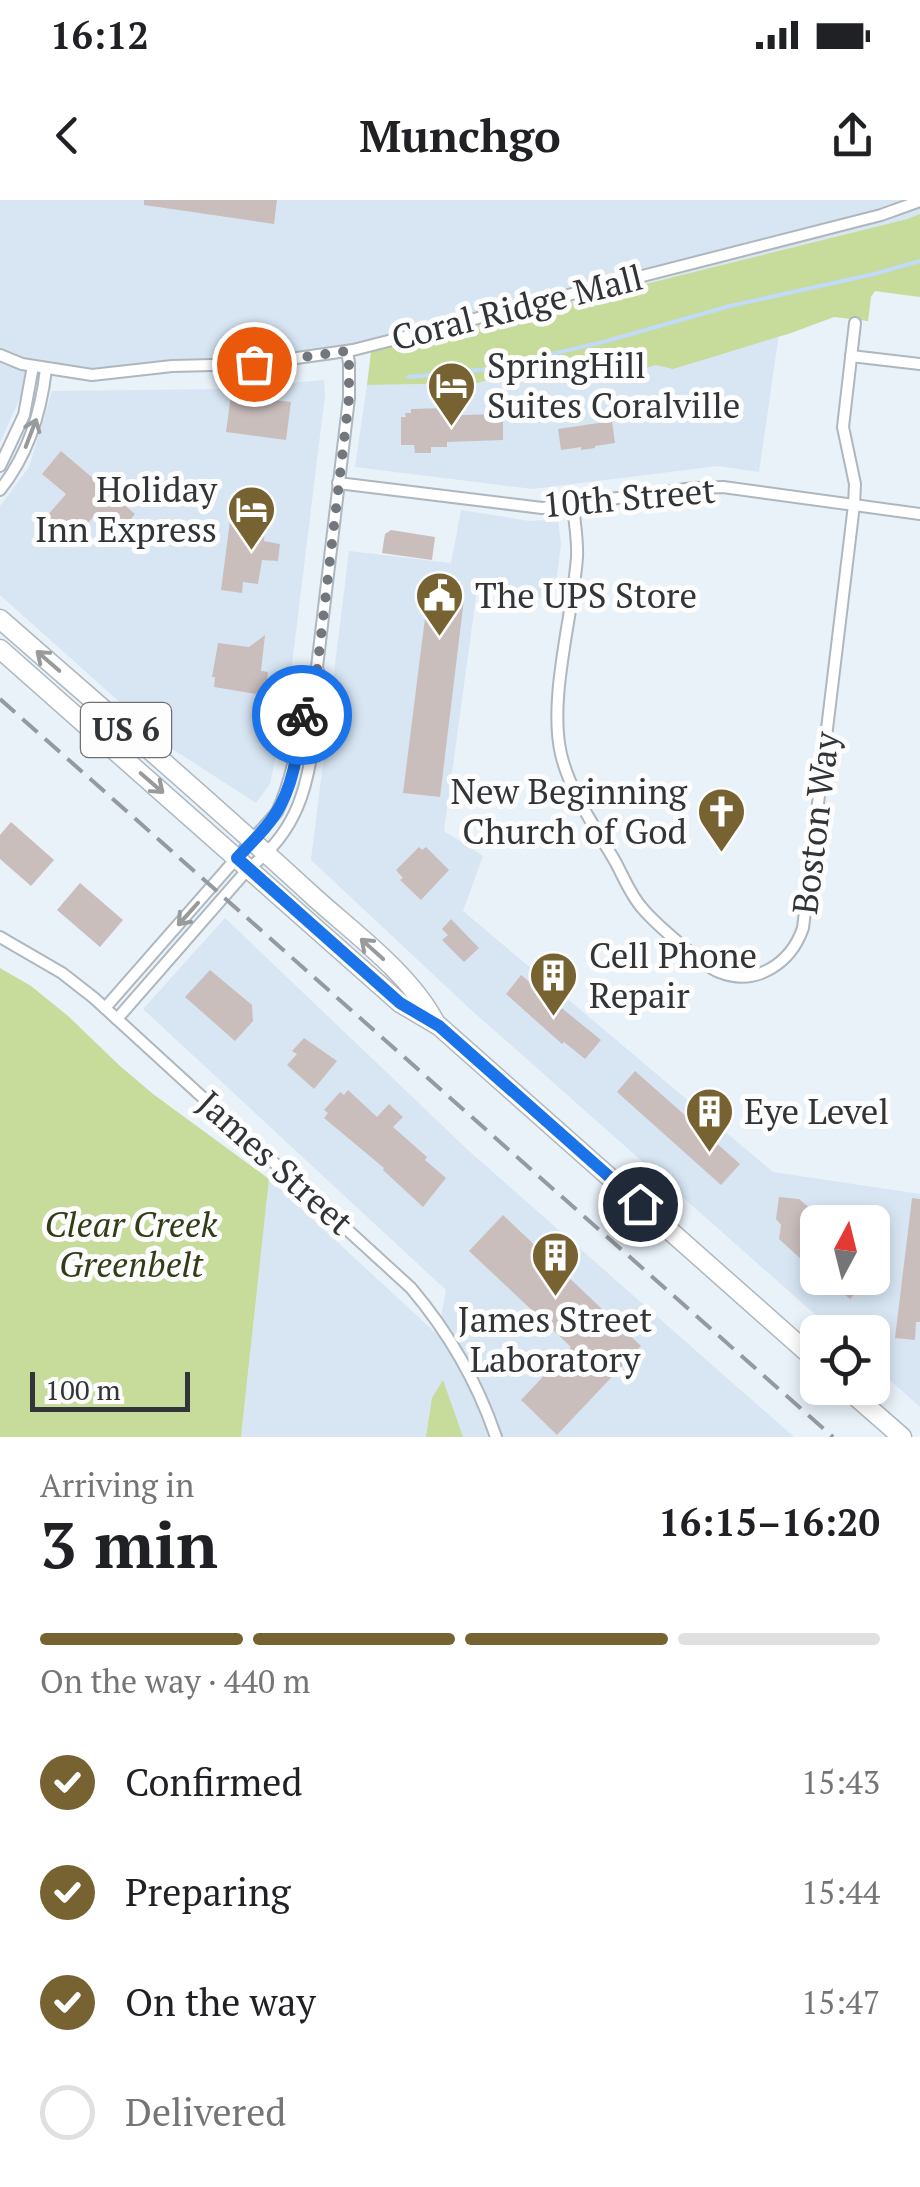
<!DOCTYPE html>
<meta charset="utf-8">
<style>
body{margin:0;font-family:"PT Serif",serif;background:#f2f2f2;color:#202124;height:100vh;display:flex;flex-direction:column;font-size:38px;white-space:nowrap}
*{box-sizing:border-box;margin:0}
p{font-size:32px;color:#757577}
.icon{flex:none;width:55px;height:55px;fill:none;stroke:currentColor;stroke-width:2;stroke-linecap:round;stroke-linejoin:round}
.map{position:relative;height:1237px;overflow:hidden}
.drawer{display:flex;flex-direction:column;background:#fff;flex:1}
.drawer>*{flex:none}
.needle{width:65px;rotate:7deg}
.buttons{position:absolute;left:800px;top:1005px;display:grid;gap:20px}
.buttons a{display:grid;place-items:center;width:90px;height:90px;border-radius:15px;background:#fff;box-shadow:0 5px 15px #0003;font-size:50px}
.scale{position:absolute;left:30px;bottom:25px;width:160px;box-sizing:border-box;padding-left:10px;border:5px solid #313538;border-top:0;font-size:28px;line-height:35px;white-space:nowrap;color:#313538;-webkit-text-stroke:8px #fdfdfd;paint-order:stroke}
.pin{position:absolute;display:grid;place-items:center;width:85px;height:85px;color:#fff;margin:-42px;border:5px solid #fff;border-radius:50%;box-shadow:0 2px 10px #0007}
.courier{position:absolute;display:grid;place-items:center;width:100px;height:100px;margin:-50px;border:8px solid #1a73e8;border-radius:50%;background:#fff;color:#222;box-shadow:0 2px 12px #0007}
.overview em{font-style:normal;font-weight:600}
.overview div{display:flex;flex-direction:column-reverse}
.overview{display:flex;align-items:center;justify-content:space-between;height:170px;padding:0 40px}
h1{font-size:65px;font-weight:600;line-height:75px}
.bar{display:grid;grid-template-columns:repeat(4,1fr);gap:15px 10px;align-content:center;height:120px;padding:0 40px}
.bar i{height:12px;border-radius:8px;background:#e0e0e0}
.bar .active{background:#776231}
.bar p{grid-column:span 4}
ol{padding:0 40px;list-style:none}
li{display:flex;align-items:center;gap:30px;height:110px}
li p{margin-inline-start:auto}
li .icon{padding:10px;border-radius:50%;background:#776231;color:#fff;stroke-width:4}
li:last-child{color:#757577}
li i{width:55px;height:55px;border:5px solid #e0e0e0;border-radius:50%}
.status{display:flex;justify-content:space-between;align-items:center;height:70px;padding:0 50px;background:#fff;direction:ltr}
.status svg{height:28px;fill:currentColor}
header{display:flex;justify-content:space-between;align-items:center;height:130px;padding:0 40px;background:#fff;font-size:45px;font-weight:600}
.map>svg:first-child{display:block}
</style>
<div class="status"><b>16:12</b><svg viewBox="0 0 49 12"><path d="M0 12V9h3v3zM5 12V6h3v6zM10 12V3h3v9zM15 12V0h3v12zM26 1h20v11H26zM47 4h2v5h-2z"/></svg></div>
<header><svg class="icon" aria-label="back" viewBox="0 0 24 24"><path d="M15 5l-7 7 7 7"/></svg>Munchgo<svg class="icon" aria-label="share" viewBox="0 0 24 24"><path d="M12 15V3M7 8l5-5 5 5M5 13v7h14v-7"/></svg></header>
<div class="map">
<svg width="920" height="1237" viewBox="0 0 920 1237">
<rect width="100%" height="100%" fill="#e9f1f9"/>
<!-- built -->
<g fill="#d8e6f4" fill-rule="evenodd">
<path d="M0,0H920V14L907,19L330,161L229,167H189L118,175L49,170L20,198L0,243Z"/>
<path d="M779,134L759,272L718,266L533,289L355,267L367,185L477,183L622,148L623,173Z"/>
<path d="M324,180L325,195L288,497L270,584L256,603L171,548L0,395V306L29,267L52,191L219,189Z"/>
<path d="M461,310L530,321L558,319L561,344L554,400L477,390L444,631L483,656L463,711L773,972L920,994V1207L873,1165L872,1132H835L469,808L311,660L349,351L451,363ZM818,1022H872V1078H818Z"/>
<path d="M225,718L469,951L794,1237H241L269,979L438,1135L446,1090L143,809Z"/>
</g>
<!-- green -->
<g fill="#c7db9b">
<path d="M920,14V97L875,91L871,97L868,121L834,117L791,133L673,169L656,165L623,174V158L617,156L549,169L520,172L477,183L367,185L371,152L907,19Z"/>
<path d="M0,768L31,786L68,816L120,866L153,894L269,979L241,1237H0Z"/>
<path d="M443,1180L463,1237H426L432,1198Z"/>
</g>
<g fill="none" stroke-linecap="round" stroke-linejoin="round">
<!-- stream -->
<path stroke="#c2dbf8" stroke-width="4" d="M408,177L489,169L603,142L730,106L874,74L920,61"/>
</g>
<!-- building -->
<g fill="#cabebd">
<path d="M144,0H277L274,24L144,5Z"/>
<path d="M231,195L291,202L286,240L226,232Z"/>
<path d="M446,208L447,213L461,212V215L498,214V216H503V240L447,242V247H431V253H415L414,245H401V217H406L405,213H411V209Z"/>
<path d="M612,221L615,243L595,246V248L581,250V247L561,250L558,229Z"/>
<path d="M61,251L135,314L116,337L93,317L68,347L40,324L66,294L42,274Z"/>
<path d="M231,313L266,318L264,341L280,344L278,361L262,360L258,384L243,382L242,393L221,390Z"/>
<path d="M391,330L435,337L432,360L382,353L385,334Z"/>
<path d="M428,394L464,399L440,597L403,593Z"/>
<path d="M265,435L261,471L268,472L266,486L256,494L214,487L215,477H212L218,443L249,447Z"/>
<path d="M11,622L54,660L31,686L0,659V635Z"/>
<path d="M419,647L422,650L426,647L449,670L421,700L400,680L403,678L396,670Z"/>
<path d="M80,683L123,720L100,747L57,710Z"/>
<path d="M451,719L479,748L464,762L442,740L448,735L442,729Z"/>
<path d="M210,770L252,805L253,821L235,841L185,797Z"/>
<path d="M521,775L601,840L585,859L564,842L562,844L506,794Z"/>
<path d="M304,838L337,861L314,889L287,865L297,854L292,851Z"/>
<path d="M635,871L740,964L721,985L617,892Z"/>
<path d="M348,890L377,917L389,904L403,917L393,927L427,957L425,960L446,978L423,1007L383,970L384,968L324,918L328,913L324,910L340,892L344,895Z"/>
<path d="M779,997L799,999L819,1016L812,1069L779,1039L781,1025L776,1019Z"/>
<path d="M912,998L920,999V1122H916L915,1140L895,1138Z"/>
<path d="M503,1015L641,1146L557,1235L521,1200L571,1147L469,1051Z"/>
<path d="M825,1078H870L850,1099Z"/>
</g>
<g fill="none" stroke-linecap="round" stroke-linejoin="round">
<defs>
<g id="street">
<path d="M0,155L22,164L92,175L172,166L254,164L353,150L881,15L920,1"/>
<path d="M851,156L920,164"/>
<path d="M0,266L24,215L33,166"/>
<path d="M338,283L542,308L694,288L723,287L920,314"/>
<path d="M0,290C28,255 41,213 46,169"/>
<path d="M573,303C574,321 578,339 577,357C573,415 548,498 561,554C570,593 596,628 616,663C624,678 631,696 643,709C655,723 702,765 719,772C756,787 791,763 803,728L854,305L855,284L843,227L855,123"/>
<path d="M0,737L62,773L94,798L411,1088C449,1133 477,1181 496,1237"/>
<path d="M105,808L277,612C297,569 300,522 310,476L317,470"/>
<path d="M117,819L248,669C297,632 308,588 315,530C317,515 322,497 320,482C320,477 318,472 317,467L349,198V163L347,151"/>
</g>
<g id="primary">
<path d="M0,419C105,511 211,602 314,697C354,733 410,774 435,822"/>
<path d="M0,449L400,803L439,826L818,1162"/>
<path d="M846,1188L902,1237"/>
</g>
</defs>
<!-- street casing -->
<use href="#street" stroke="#afb7be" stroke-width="14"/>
<!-- primary casing -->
<use href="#primary" stroke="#afb7be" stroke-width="21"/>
<!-- street -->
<use href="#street" stroke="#fff" stroke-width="10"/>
<!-- primary -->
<use href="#primary" stroke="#fff" stroke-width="18"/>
<!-- rail -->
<path stroke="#949aa0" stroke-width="4" stroke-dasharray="20 10" stroke-linecap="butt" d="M0,499L833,1237"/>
</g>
<!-- one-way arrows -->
<defs><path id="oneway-shaft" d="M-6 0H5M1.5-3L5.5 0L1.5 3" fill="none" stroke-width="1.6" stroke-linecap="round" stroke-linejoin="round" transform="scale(2.5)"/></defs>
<g stroke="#989a9c">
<use href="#oneway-shaft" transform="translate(31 233) rotate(-69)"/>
<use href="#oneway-shaft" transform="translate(48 461) rotate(-139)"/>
<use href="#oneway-shaft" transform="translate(152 583) rotate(41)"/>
<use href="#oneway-shaft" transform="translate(188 714) rotate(132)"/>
<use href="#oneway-shaft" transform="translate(372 749) rotate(-138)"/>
</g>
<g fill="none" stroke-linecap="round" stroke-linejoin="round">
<!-- done -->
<path stroke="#71777c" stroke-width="10" stroke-dasharray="0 18" d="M254,164L347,151L349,163V198L317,470L310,476L302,515"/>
<!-- route -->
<path stroke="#1a73e8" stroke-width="12" d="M302,515C298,549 294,587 274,616C264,631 249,645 237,658L400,803L439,826L640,1004"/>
</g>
<!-- icons -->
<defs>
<symbol id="hotel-pin" viewBox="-11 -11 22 30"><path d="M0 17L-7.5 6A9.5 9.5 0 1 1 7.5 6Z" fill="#776231" stroke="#fdfdfd"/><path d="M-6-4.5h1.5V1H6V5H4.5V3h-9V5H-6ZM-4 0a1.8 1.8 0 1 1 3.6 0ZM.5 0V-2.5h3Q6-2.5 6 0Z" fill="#fff"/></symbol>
<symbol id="civic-pin" viewBox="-11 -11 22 30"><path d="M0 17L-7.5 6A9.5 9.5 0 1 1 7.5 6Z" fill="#776231" stroke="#fdfdfd"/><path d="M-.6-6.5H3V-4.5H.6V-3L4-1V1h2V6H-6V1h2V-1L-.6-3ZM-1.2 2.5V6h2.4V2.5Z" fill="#fff"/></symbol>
<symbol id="church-pin" viewBox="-11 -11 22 30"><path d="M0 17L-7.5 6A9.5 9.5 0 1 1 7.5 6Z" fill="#776231" stroke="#fdfdfd"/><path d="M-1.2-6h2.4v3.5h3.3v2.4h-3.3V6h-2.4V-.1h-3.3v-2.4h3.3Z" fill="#fff"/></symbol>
<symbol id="building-pin" viewBox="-11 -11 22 30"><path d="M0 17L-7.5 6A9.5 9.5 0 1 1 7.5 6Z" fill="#776231" stroke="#fdfdfd"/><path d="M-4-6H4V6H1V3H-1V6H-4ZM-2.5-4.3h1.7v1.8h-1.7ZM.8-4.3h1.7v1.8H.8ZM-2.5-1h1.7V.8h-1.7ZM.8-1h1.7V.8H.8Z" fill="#fff"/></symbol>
</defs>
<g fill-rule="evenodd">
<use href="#hotel-pin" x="424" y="158" width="55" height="75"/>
<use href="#hotel-pin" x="224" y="282" width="55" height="75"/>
<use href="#civic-pin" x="412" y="368" width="55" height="75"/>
<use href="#church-pin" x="694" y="584" width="55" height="75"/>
<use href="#building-pin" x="526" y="748" width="55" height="75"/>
<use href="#building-pin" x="682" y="884" width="55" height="75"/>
<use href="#building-pin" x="528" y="1028" width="55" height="75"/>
</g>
<g text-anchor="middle" stroke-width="10" stroke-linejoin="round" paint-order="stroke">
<!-- shield labels -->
<rect fill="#fdfdfd" stroke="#6e7173" stroke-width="2.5" x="81" y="503" width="90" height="54" rx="8"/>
<g font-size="32" font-weight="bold" fill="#313538">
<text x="126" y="541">US 6</text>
</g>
<!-- street labels -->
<g font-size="35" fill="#313538" stroke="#fdfdfd">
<text transform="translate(517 108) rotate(-14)" y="12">Coral Ridge Mall</text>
<text transform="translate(629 298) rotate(-5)" y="12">10th Street</text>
<text transform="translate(816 623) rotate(-83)" y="12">Boston Way</text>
<text transform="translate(275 963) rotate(42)" y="12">James Street</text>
</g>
<!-- poi labels -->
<g font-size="35" fill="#313538" stroke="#fdfdfd" text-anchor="start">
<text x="487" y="178">SpringHill<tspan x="487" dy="40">Suites Coralville</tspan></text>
<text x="217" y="302" text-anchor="end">Holiday<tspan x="217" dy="40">Inn Express</tspan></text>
<text x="475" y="408">The UPS Store</text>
<text x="687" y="604" text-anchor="end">New Beginning<tspan x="687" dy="40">Church of God</tspan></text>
<text x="589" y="768">Cell Phone<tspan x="589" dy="40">Repair</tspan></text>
<text x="744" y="924">Eye Level</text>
<text x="555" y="1132" text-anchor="middle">James Street<tspan x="555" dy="40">Laboratory</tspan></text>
</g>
<!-- park labels -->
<g font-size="35" font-style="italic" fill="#323d17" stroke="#fdfdfd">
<text x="131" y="1037">Clear Creek<tspan x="131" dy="40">Greenbelt</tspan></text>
</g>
</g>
</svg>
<div class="buttons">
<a><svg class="needle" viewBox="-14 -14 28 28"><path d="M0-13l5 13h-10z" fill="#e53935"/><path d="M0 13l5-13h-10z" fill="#757577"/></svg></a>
<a><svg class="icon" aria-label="locate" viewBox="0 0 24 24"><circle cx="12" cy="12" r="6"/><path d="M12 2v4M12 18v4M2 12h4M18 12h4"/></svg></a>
</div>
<div class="scale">100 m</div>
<div class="pin" style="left:254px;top:164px;background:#ea580c"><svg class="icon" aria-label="bag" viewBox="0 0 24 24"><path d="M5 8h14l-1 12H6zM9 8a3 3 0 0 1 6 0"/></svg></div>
<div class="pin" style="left:640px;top:1004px;background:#1f2937"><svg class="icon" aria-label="home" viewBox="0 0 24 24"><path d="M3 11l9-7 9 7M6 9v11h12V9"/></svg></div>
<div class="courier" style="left:302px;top:515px"><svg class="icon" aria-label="bike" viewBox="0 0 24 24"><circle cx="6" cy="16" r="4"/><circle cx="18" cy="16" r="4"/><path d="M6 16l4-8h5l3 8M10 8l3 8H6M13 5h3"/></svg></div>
</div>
<section class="drawer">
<div class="overview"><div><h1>3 min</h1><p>Arriving in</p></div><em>16:15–16:20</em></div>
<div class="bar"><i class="active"></i><i class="active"></i><i class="active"></i><i></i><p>On the way · 440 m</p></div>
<ol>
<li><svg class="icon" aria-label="check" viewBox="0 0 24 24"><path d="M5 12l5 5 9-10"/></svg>Confirmed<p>15:43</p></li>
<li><svg class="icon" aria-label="check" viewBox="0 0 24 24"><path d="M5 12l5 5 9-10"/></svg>Preparing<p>15:44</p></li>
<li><svg class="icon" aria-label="check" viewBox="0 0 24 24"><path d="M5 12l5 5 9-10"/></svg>On the way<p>15:47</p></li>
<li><i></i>Delivered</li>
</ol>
</section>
